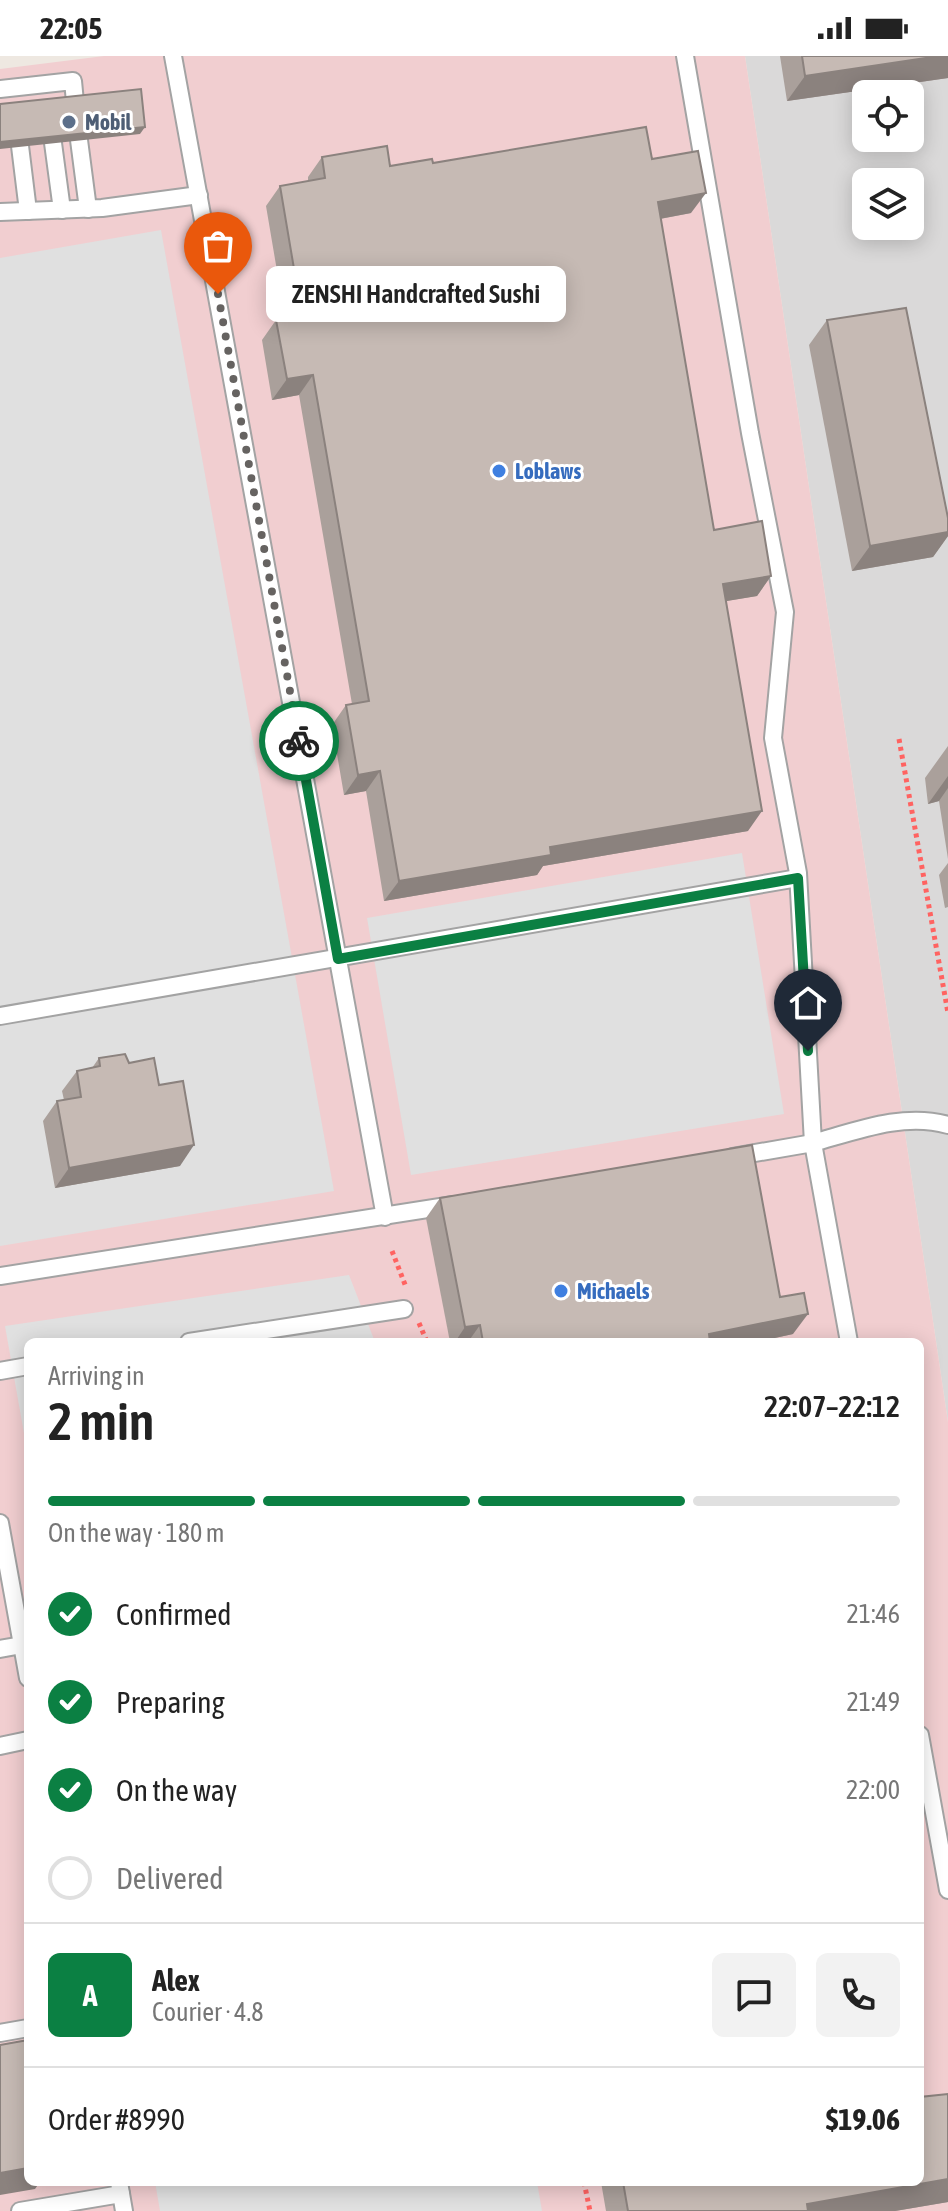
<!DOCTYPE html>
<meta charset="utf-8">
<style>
body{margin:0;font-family:"Asap Condensed",sans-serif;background:#f2f2f2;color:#222;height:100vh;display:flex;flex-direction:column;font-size:30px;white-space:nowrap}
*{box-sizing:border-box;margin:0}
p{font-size:26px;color:#767676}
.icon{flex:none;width:44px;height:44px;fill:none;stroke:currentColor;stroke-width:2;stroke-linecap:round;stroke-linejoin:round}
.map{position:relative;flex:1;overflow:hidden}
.drawer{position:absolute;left:24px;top:1282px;width:900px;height:848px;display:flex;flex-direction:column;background:#fff;border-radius:12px;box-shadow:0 4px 20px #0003}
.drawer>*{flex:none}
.fabs{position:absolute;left:852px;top:24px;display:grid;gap:16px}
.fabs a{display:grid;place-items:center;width:72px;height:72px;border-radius:12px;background:#fff;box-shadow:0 4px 20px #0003;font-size:40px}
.pin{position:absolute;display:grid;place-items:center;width:68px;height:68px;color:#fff;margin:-82px -34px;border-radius:50% 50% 50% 0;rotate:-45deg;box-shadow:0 0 8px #0007}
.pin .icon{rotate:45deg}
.courier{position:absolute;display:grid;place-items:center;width:80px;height:80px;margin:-40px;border:6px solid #0b8043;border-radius:50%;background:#fff;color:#222;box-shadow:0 2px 10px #0007}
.bubble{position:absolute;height:56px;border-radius:12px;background:#fff;box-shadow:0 4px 20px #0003;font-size:26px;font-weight:600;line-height:56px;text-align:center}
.headline em{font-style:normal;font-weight:600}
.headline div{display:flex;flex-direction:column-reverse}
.headline{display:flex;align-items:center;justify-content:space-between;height:136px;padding:0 24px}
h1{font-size:52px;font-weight:600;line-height:60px}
.bar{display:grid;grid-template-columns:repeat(4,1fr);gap:12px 8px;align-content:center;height:96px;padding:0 24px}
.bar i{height:10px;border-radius:6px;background:#e0e0e0}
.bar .active{background:#0b8043}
.bar p{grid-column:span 4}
.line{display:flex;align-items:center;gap:20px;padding:0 24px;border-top:2px solid #e0e0e0}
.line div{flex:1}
.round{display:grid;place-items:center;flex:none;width:84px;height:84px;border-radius:12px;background:#f2f2f2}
ol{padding:0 24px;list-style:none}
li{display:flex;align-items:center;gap:24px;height:88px}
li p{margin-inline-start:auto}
li .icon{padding:8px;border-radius:50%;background:#0b8043;color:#fff;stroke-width:4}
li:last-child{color:#767676}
li i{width:44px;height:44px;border:4px solid #e0e0e0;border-radius:50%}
.status{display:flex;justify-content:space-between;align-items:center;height:56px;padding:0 40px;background:#fff;direction:ltr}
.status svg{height:22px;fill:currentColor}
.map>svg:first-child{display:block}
</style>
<div class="status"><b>22:05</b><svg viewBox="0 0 49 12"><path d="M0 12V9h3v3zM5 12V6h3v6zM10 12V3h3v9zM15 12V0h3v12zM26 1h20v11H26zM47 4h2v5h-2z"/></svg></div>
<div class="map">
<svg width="948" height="2155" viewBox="0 0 948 2155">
<rect width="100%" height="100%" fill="#eee8e1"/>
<!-- residential -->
<path fill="#dad9d9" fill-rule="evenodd" d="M745,0H948V1366ZM866,38H910V82H866ZM866,126H910V170H866Z"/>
<!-- commercial -->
<path fill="#f1ced0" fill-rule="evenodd" d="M104,0H745L948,1366V2155H0V13ZM28,1286H920V2126H28Z"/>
<!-- parking -->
<g fill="#e0e0e0">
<path d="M161,174L334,1135L0,1190V202Z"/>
<path d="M742,797L784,1058L411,1119L367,862Z"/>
<path d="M349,1219L375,1286H28V1400L5,1270Z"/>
<path d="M155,2126H537L542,2155H160Z"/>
</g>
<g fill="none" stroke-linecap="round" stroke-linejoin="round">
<defs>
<g id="lane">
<path d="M173,0L385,1161"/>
<path d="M685,0L750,377L785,556L773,682L798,817L813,1087C856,1075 904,1056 948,1069"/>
<path d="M0,33L73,25L75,46"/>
<path d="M79,84L88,153"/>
<path d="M53,87L62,154"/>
<path d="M20,90L28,155"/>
<path d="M0,156L102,152L199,139"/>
<path d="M0,960L798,822"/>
<path d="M732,1101L813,1087L849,1286"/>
<path d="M0,1220L453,1149"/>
<path d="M189,1286L404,1253"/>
<path d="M0,1315L28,1310"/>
<path d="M0,1467L28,1622"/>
<path d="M0,1593L22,1589"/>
<path d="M920,1679L948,1834"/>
<path d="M0,1690L28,1684"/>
<path d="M0,1977L28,1972"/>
<path d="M119,2126L124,2155"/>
<path d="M20,2155L121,2138"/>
</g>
</defs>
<!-- lane casing -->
<use href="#lane" stroke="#a3a3a3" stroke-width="20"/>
<!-- path -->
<g stroke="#ff6361" stroke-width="5" stroke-dasharray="4 4" stroke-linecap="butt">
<path d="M899,683L948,957"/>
<path d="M392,1195L406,1231"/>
<path d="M419,1267L427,1286"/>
<path d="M584,2126L590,2155"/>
</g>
<!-- lane -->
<use href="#lane" stroke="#fff" stroke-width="16"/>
</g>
<!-- wall -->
<g fill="#aaa09b">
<path d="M780,0H948V22L787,45Z"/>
<path d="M322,101L390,110L433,107L652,103L691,157L660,163L714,474L771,520L757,540L726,545L748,775L543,810L537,819L384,845L366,735L344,739L332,669L346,649L352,648L299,339L272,344L262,284L276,264L285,262L266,150L280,130L308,125V121Z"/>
<path d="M827,264L948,462V480L933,501L852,515L809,289Z"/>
<path d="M948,690V803L939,745L928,748L925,722Z"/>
<path d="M948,807V851L945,852L939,819Z"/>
<path d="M99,1002L129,1007L159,1029L180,1110L55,1132L43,1065L57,1045L64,1044L62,1035L77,1015L92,1012Z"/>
<path d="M440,1142L780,1241L793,1278L756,1286H450L426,1162Z"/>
<path d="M948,2038V2146L895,2155H606L601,2126H920Z"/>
</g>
<!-- shaded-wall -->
<g fill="#8b827e">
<path d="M939,0H948V22L787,45L805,20Z"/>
<path d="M145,71L140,78L0,93V86Z"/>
<path d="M706,137L691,157L643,166L658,146Z"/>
<path d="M313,319L299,339L272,344L287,323Z"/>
<path d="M948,476V480L933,501L852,515L870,490Z"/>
<path d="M771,520L757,540L709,548L723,528Z"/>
<path d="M380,715L366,735L344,739L358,719Z"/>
<path d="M948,720V732L939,745L928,748Z"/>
<path d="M762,755L748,775L543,810L537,819L384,845L399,825L550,791Z"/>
<path d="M194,1089L180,1110L55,1132L69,1112Z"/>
<path d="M808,1258L793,1278L756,1286H703L709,1278Z"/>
<path d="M480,1269L468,1286H455L465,1271Z"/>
<path d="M28,2112V2126H40L35,2133L0,2139V2117Z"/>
<path d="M948,2123V2146L895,2155H802L807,2148Z"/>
</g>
<!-- building -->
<g fill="#c6bab4" stroke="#8b827e" stroke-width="2">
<path d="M802,0H939L805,20Z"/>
<path d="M141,33L145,71L0,86V48Z"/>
<path d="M646,71L652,103L698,95L706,137L658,146L714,474L762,465L771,520L723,528L762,755L550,791L551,799L399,825L380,715L358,719L346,649L369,645L313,319L287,323L276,264L302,260L280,130L325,122L322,101L387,90L390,110L432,103L433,107Z"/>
<path d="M906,252L948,462V476L870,490L827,264Z"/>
<path d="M125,998L129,1007L154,1002L159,1029L183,1025L194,1089L69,1112L57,1045L81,1041L77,1015L100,1010L99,1002Z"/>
<path d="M752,1089L780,1241L804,1237L808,1258L709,1278L710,1286H483L480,1269L465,1271L440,1142Z"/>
<path d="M28,1984V2112L0,2117V1989Z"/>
<path d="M948,2038V2123L807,2148L808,2155H628L623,2126H920V2041Z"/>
</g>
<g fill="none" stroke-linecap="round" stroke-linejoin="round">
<!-- done -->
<path stroke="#666361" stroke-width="8" stroke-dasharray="0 14.4" d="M218,238L299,685"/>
<!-- route -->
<path stroke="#0b8043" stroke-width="10" d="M299,685L338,903L798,822L808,995"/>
</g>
<!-- markers -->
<circle fill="#5c6f8a" stroke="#fff" stroke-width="3" cx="69" cy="66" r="8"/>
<g fill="#3f7fe0" stroke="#fff" stroke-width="3">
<circle cx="499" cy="415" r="8"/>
<circle cx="561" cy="1235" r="8"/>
</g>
<g text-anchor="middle" stroke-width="6" stroke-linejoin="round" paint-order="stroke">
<!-- service labels -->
<g font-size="22" font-weight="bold" fill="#4e5e75" stroke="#fff" text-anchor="start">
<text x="85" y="74">Mobil</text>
</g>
<!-- shop labels -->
<g font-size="22" font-weight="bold" fill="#366cbe" stroke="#fff" text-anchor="start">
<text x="515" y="423">Loblaws</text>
<text x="577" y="1243">Michaels</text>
</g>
</g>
</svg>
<div class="fabs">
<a><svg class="icon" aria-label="locate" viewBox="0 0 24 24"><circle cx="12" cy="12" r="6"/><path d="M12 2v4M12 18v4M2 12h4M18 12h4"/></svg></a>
<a><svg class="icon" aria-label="layers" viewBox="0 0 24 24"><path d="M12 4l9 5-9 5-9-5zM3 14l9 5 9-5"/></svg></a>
</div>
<div class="pin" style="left:218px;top:238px;background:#ea580c"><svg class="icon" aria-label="bag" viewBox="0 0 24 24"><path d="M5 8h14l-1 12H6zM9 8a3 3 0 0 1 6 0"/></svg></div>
<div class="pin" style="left:808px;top:995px;background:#1f2937"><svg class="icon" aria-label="home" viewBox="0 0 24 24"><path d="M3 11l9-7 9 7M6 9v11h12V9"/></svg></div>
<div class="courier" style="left:299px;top:685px"><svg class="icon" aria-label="bike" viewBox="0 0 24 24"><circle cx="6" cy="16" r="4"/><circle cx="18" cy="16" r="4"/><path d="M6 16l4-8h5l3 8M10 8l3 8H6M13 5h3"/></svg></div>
<div class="bubble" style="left:266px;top:210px;width:300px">ZENSHI Handcrafted Sushi</div>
<section class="drawer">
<div class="headline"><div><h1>2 min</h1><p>Arriving in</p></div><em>22:07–22:12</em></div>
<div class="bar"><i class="active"></i><i class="active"></i><i class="active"></i><i></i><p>On the way · 180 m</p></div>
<ol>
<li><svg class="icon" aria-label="check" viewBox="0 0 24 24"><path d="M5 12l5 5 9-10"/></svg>Confirmed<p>21:46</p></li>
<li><svg class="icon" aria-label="check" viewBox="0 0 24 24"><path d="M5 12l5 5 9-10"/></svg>Preparing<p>21:49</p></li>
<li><svg class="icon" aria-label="check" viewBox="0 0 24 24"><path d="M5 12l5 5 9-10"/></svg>On the way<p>22:00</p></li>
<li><i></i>Delivered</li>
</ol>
<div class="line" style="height:144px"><b class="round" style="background:#0b8043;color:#fff">A</b><div><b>Alex</b><p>Courier · 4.8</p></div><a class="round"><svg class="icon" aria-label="chat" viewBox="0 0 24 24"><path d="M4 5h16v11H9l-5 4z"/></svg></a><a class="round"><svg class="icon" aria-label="phone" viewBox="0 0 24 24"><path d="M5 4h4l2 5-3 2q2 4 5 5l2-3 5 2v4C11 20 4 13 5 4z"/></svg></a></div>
<div class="line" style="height:104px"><div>Order #8990</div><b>$19.06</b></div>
</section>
</div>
